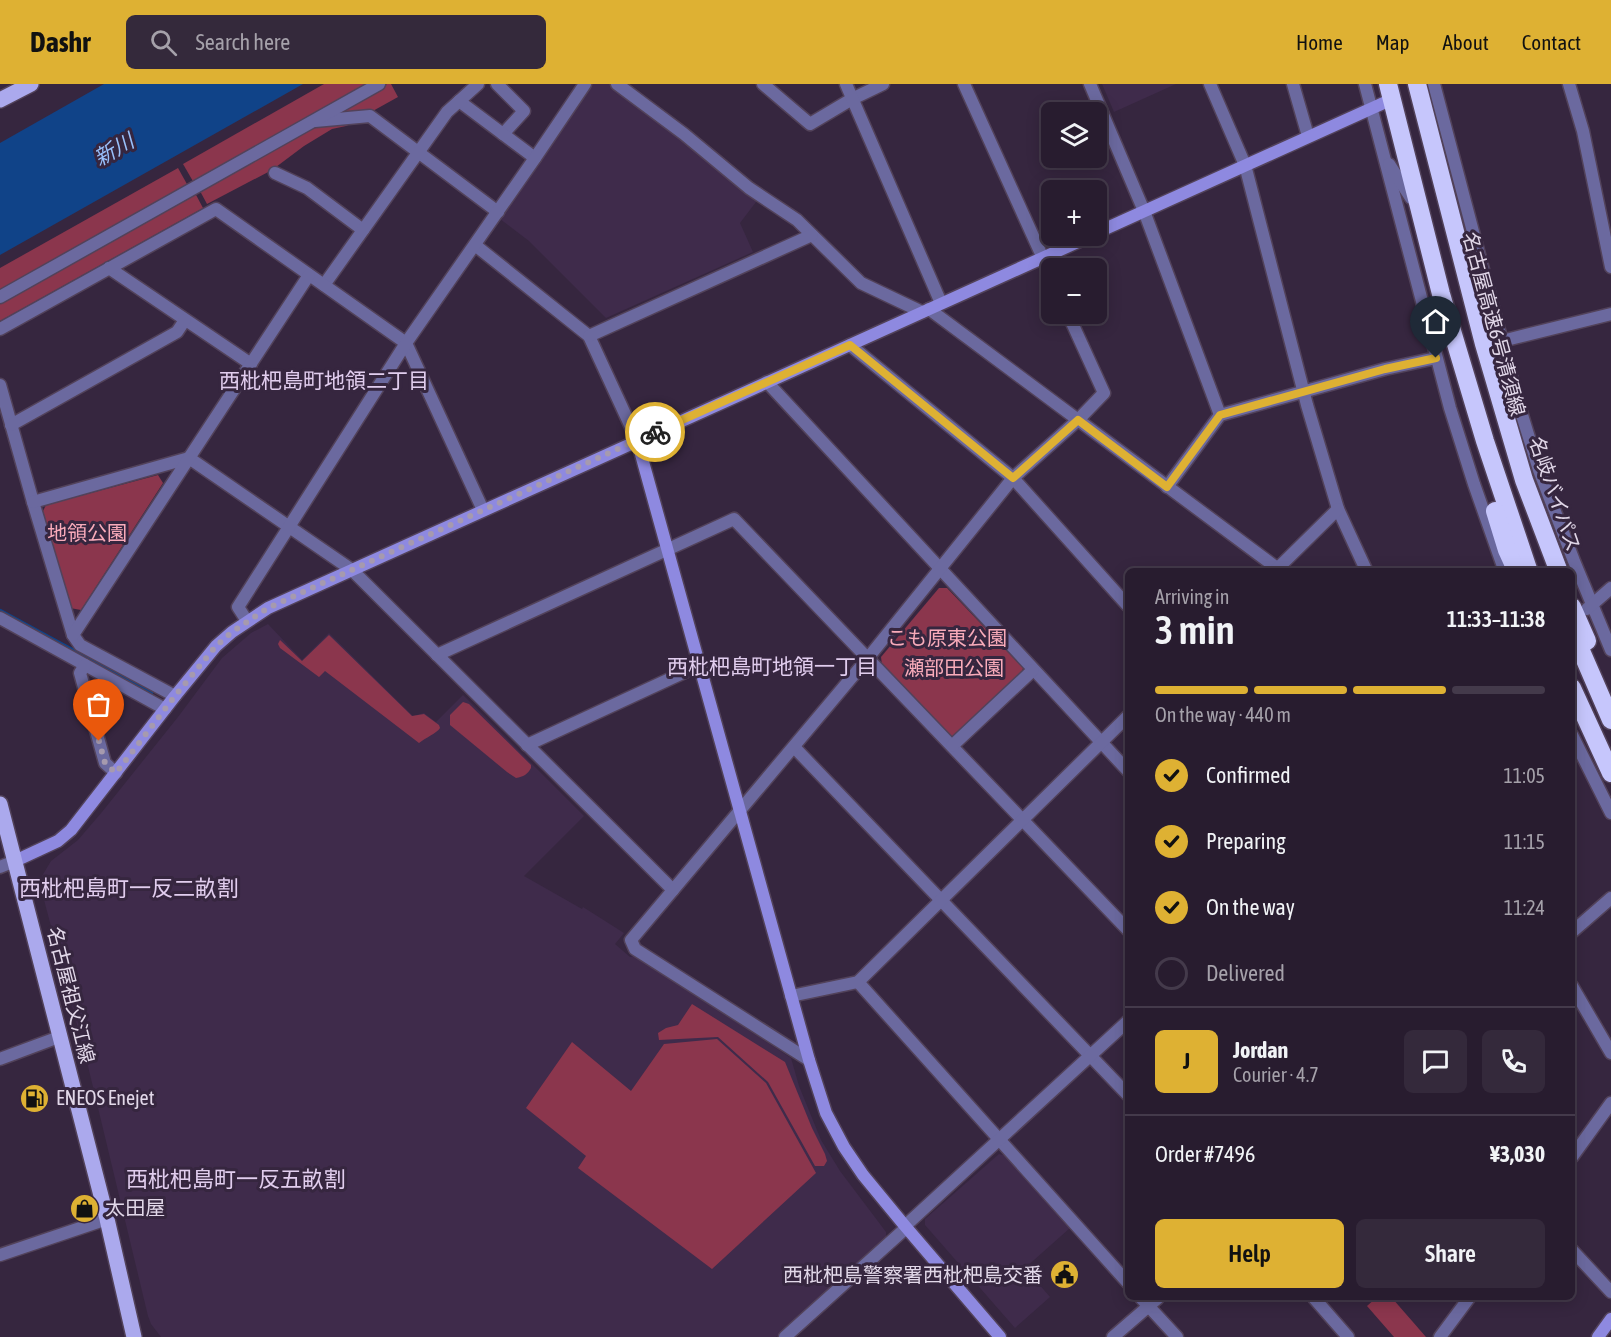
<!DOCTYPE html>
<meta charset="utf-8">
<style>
body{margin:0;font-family:"Asap Condensed","Noto Sans JP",sans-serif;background:#34293b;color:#f1f3f6;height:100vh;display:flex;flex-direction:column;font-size:22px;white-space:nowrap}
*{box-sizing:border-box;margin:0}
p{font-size:20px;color:#a5a1aa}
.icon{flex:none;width:33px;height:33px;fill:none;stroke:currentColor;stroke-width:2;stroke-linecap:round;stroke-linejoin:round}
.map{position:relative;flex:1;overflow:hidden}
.sheet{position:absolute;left:1125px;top:484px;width:450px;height:732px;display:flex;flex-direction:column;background:#281c2f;border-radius:9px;box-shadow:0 3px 15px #0003,0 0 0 2px #443a4b}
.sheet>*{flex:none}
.controls{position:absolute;left:1041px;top:18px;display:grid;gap:12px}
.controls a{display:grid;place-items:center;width:66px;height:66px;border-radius:9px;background:#281c2f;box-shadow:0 3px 15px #0003,0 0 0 2px #443a4b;font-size:30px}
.pin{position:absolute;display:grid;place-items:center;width:51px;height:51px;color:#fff;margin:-62px -26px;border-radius:50% 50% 50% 0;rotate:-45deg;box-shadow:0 0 6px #0007}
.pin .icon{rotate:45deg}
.courier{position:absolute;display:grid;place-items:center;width:60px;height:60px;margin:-30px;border:4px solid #deb133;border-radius:50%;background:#fff;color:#222;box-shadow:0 2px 8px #0007}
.headline em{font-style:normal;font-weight:600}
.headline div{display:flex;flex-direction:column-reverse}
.headline{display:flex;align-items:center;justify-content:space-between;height:102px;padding:0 30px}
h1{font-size:39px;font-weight:600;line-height:45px}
.bar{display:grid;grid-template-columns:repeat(4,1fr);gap:9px 6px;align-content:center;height:72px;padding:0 30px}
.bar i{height:8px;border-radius:4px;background:#443a4b}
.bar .selected{background:#deb133}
.bar p{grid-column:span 4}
.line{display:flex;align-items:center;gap:15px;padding:0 30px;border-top:2px solid #443a4b}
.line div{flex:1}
.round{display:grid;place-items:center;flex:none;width:63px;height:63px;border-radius:9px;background:#34293b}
ol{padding:0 30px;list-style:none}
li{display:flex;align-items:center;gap:18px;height:66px}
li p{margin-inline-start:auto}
li .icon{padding:6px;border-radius:50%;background:#deb133;color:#111;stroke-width:4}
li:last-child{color:#a5a1aa}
li i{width:33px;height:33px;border:3px solid #443a4b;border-radius:50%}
.button{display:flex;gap:12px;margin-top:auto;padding:12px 30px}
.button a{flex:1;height:69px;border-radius:9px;background:#deb133;color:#111;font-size:24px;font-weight:600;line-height:69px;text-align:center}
.button a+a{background:#34293b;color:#f1f3f6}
header{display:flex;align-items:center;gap:36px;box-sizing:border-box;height:84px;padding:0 30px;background:#deb133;color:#111}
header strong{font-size:28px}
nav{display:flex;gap:33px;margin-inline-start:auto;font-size:21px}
.search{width:420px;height:54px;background:#34293b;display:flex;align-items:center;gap:15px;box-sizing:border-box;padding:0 21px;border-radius:9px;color:#a5a1aa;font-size:22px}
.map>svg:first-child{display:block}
</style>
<header>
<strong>Dashr</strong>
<div class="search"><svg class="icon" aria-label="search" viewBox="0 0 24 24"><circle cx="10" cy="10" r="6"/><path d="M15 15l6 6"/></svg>Search here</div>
<nav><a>Home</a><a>Map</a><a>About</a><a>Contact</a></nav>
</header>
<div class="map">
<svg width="1611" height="1253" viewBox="0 0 1611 1253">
<rect width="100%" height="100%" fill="#36263f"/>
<!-- built -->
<g fill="#3f2b4b">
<path d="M589,0H613L759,114L740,139L753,168L606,234L529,157L500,135Z"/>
<path d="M1102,0H1176L1114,28Z"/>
<path d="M268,540L302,576L329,549L413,632L424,629L436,638L463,611L584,732L524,792L582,825L583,823L624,849L615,860L630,873L635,872L791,974L799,1002L821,1056L840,1087L886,1148V1154L776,1253H161L151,1240L148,1232L87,978L39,797L51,777L78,756L102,728L178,633L222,574L251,549Z"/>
<path d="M999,1070L1007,1072L1070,1144L1025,1184L1050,1213L1015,1244L925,1141V1135Z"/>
</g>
<!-- green -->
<g fill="#8b364d">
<path d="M324,0H367L194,99L183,80Z"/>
<path d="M387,0H391L398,13L371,28L329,34Z"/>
<path d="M363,34L346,42L332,45L304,62L272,86L207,120L200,107L316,42Z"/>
<path d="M178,84L188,102L0,207V184Z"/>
<path d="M195,109L203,124L0,237V219Z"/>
<path d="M158,391L163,399L81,526L70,524L43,427L46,421Z"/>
<path d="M939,504H947L1023,584L1022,588L958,652H949L882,581L881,573Z"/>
<path d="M329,551L412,632L424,630L439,641L440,644C437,649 425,654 419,659L325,587L319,593L280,564L278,560L280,556L302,577Z"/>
<path d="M463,618L469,620L531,681V684C528,690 523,693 516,694L507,688L450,641V631Z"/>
<path d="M692,920L785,978L812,1044L825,1070L827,1077L824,1082H815L768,998L718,953L659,956L658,949L666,944L678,941Z"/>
<path d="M717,955L766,999L816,1089L712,1185L578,1084L586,1072L526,1024L572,958L631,1007L664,960Z"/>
<path d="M1376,1214H1392L1426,1253H1394L1367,1222Z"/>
</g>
<!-- water -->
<path fill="#104388" d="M104,0H303L0,171V59Z"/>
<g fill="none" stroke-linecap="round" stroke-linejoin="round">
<!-- stream -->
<path stroke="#104388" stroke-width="4.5" d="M0,527L151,609"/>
<defs>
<g id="street">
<path d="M497,0L524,27L503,50"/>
<path d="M617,0L684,50L749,104L797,136L861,199L922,228"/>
<path d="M763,0L810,40L852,15L883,0"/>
<path d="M846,0L941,219"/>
<path d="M964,0L1052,194"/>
<path d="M1090,0L1144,127L1220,331"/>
<path d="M1210,0L1245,81L1307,321L1338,425L1367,488"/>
<path d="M1293,0L1308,52"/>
<path d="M1365,0L1450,324L1474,400L1505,488"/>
<path d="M1434,0L1518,318L1539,386L1574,477L1611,566"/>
<path d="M1569,0L1583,47L1611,183"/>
<path d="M459,17L535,74"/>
<path d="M315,37L370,32L498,128"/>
<path d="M1389,80L1411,114"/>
<path d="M275,89L307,104L363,146"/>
<path d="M475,161L589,252L637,356"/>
<path d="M109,184L251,280"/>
<path d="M324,201L447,28L478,0"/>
<path d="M0,213L379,0"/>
<path d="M929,225L1277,484"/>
<path d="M0,245L216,125L406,259L483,426"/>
<path d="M589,252L812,151"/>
<path d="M1502,257L1611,230"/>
<path d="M850,261L1013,394L1128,522"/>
<path d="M767,298L1128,687"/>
<path d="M0,301L33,418L73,551L80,561L175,612"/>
<path d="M11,341L177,248L185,236"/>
<path d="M1167,403L1220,331L1385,285L1436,274"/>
<path d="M33,418L189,374L352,486L673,806"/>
<path d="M1274,488L1338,425"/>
<path d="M1587,525L1611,504"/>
<path d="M0,534L165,625"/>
<path d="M247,537L238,523L406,259L535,74L585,0"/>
<path d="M73,551L309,191"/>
<path d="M437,571L734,435L1128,846"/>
<path d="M85,581L80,589L105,679L116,689"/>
<path d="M1572,651L1611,729"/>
<path d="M527,661L700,581"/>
<path d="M952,662L1033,586"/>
<path d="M794,663L1128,1011"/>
<path d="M0,783L15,777"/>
<path d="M1572,848L1611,814"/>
<path d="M858,898L1128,1199"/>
<path d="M1572,902L1611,969"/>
<path d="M791,912L858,898L1128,632"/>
<path d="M0,975L59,953"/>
<path d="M809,976L635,865L631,856L868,574L1013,394L1078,336L1104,309L1068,230"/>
<path d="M1572,1073L1611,1019"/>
<path d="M905,1142L1128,937"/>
<path d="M1572,1166L1611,1208"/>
<path d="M0,1171L107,1135"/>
<path d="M1141,1214L1177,1253"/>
<path d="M1314,1214L1348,1253"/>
<path d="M785,1253L906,1144"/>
<path d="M1113,1253L1158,1214"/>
<path d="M1440,1253L1469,1214"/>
</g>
<g id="secondary">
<path d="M1096,149L1388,17"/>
<path d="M637,356L809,976L826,1029L844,1063L863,1091L905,1142L1000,1253"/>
<path d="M15,777L58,757L71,746L175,612L216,562L232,548L268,524L1091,152"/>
<path d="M1598,1253L1611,1235"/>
</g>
<g id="primary">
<path d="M0,16L31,0"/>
<path d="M0,720L107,1135L134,1253"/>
</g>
<g id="highway">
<path d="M1388,0L1441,210L1485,357L1529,488"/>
<path d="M1417,0L1484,260L1524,396L1559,488"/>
<path d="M1495,427L1507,466L1517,488"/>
<path d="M1572,523L1587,557"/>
<path d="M1572,546L1611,636"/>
<path d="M1572,604L1611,689"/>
</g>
</defs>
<!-- street casing -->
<use href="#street" stroke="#52425a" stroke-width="15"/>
<!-- secondary casing -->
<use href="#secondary" stroke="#52425a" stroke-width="15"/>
<!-- primary casing -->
<use href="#primary" stroke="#52425a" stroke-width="18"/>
<!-- highway casing -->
<use href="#highway" stroke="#52425a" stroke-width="21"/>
<!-- street -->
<use href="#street" stroke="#6b699f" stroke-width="12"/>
<!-- secondary -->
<use href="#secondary" stroke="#8e89e0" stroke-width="12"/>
<!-- primary -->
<use href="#primary" stroke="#aba9ed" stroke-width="15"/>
<!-- highway -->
<use href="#highway" stroke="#c6c6fc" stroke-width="18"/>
</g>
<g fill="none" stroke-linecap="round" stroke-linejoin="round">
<!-- done -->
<path stroke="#a69aae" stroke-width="6" stroke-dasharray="0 10.8" d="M99,657L105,679L116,689L175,612L216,562L232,548L268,524L655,348"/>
<!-- route -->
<path stroke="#deb133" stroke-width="8" d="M655,348L850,261L1013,394L1078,336L1167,403L1220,331L1385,285L1436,274"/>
</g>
<!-- icons -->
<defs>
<symbol id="fuel-disc" viewBox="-11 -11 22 22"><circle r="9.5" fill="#deb133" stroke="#36263f"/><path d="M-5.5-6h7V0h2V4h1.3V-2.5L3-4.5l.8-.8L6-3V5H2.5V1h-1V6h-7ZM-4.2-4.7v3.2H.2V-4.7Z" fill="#111"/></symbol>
<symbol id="shop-disc" viewBox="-11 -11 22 22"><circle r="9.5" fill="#deb133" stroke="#36263f"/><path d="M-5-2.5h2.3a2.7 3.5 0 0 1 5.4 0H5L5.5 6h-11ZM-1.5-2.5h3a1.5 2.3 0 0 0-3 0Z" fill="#111"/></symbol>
<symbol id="civic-disc" viewBox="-11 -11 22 22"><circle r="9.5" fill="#deb133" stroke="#36263f"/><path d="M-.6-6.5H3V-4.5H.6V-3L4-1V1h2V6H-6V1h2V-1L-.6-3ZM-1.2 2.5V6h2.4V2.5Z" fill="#111"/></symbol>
</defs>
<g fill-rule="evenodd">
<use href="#fuel-disc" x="18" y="998" width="33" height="33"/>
<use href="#shop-disc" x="68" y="1108" width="33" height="33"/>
<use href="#civic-disc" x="1048" y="1174" width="33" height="33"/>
</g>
<g text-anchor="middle" stroke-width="6" stroke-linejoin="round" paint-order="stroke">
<!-- street labels -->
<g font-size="20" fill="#e2d8e9" stroke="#36263f">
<text transform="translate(1494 240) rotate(75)" y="7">名古屋高速6号清須線</text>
<text transform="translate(1555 410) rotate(71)" y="7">名岐バイパス</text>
<text transform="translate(71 911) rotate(76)" y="7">名古屋祖父江線</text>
</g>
<!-- park labels -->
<g font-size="20" fill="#f9abba" stroke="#36263f">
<text x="87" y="456">地領公園</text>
<text x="947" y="561">こも原東公園</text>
<text x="954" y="591">瀬部田公園</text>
</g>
<!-- poi labels -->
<g font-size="20" fill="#e2d8e9" stroke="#36263f" text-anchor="start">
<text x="56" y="1021">ENEOS Enejet</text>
<text x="105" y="1131">太田屋</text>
<text x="1043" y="1198" text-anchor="end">西枇杷島警察署西枇杷島交番</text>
</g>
<!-- water labels -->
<g font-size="21" font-style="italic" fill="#99c1fc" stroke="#36263f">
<text transform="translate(114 66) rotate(-30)" y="7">新川</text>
</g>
<!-- neighbourhood labels -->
<g font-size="21" fill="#e1cdee" stroke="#36263f">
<text x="324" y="304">西枇杷島町地領二丁目</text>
<text x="772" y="590">西枇杷島町地領一丁目</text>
</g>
<!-- quarter labels -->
<g font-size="22" fill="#e1cdee" stroke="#36263f">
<text x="129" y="812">西枇杷島町一反二畝割</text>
<text x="236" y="1103">西枇杷島町一反五畝割</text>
</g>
</g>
</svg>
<div class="controls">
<a><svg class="icon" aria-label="layers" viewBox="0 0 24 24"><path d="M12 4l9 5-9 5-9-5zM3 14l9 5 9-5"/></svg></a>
<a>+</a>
<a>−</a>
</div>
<div class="pin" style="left:99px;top:657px;background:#ea580c"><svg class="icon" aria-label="bag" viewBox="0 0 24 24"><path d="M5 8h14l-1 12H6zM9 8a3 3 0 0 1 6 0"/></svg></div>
<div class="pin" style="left:1436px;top:274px;background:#1f2937"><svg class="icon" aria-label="home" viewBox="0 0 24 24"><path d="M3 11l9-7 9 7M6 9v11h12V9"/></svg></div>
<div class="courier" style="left:655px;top:348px"><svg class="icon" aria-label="bike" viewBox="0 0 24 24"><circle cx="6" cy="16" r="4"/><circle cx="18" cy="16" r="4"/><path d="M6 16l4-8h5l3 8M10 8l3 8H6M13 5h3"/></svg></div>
<section class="sheet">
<div class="headline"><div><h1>3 min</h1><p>Arriving in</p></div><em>11:33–11:38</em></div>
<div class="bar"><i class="selected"></i><i class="selected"></i><i class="selected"></i><i></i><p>On the way · 440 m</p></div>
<ol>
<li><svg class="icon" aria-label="check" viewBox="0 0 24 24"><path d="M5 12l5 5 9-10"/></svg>Confirmed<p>11:05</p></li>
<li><svg class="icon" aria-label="check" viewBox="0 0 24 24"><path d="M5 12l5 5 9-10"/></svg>Preparing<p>11:15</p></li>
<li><svg class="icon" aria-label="check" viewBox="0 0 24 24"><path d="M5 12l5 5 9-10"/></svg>On the way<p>11:24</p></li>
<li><i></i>Delivered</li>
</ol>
<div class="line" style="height:108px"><b class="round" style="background:#deb133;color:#111">J</b><div><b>Jordan</b><p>Courier · 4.7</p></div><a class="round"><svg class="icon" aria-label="chat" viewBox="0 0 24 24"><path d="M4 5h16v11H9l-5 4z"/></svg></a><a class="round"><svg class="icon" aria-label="phone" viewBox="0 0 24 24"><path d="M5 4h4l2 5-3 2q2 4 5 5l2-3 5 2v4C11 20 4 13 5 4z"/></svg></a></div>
<div class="line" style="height:78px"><div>Order #7496</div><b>¥3,030</b></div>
<div class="button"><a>Help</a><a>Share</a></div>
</section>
</div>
